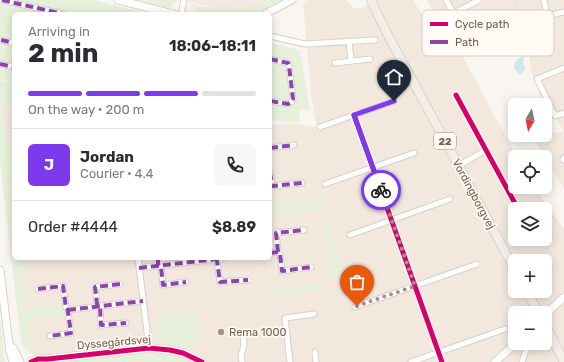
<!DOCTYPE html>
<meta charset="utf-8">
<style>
body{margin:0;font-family:Rubik,sans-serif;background:#f7f7f7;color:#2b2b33;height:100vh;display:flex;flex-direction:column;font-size:15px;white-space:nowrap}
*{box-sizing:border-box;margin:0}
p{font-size:13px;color:#7c7c81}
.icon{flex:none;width:22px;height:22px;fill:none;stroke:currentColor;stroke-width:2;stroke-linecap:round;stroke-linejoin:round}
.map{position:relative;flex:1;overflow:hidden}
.drawer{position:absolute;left:12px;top:12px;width:260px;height:248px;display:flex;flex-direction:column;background:#fff;border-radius:6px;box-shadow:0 2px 10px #0003}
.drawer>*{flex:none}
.needle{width:26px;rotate:189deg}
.buttons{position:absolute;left:508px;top:98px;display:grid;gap:8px}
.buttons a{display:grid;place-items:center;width:44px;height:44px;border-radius:6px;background:#fff;box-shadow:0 2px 10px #0003;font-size:20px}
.pin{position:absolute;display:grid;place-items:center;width:34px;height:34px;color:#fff;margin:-41px -17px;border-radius:50% 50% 50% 0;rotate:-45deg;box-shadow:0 0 4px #0007}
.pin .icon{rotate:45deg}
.courier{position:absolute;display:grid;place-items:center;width:40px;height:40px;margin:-20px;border:3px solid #7c3aed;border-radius:50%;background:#fff;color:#222;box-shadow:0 1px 5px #0007}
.headline em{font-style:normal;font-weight:700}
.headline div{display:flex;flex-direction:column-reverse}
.headline{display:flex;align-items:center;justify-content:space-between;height:68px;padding:0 16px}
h1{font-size:26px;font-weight:700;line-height:30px}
.bar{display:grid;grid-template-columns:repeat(4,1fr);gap:6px 4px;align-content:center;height:48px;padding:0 16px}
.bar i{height:5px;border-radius:3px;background:#e1e1e2}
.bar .current{background:#7c3aed}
.bar p{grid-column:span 4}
.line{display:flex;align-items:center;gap:10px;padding:0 16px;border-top:1px solid #e1e1e2}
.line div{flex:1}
.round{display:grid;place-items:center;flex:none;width:42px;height:42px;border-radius:6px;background:#f7f7f7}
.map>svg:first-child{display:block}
</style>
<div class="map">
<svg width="564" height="362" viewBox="0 0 564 362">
<rect width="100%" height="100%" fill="#f9f5f0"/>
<!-- residential -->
<g fill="#f2e8de" fill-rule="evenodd">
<path d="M308,0H346L353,8H363L375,0H413L435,34L451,35L517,157H515V187H533L561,225L564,228V362H34L33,354L27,347L16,258H270V125L297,124L317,127L312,102L303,3ZM515,209H545V239H515ZM515,261H545V291H515ZM515,313H545V343H515Z"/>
<path d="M427,0H564V189L534,138L563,131L532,74L528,49H522L518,30L444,32Z"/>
<path d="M14,99V239L0,100Z"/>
</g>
<!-- commercial -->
<path fill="#f6e8e1" d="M180,0H266L259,4L235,8H216Z"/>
<!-- green -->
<g fill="#e7f0db">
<path d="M0,0H94L148,14H14V81L0,79Z"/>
<path d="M135,0H178L168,8Z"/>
<path d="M266,0H283L266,10L256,14H197L189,3C198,5 208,8 217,8C232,9 253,7 266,0Z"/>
<path d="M270,43L300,50L310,110L299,109L300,123L270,120Z"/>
<path d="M0,80L14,82V103L2,104L6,139H14V150L10,151L14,185L12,186L14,205V258H22L24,271H22L26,308L63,304V308L67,316L29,320L33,354L25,350L21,341L0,163Z"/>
<path d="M323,198L324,210L270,216V204Z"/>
<path d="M325,224H328L344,275L331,280Z"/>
<path d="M318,284H320V290L268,296L267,290Z"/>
<path d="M195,312L199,343C185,345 166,348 153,340V335L157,334L155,316Z"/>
<path d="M0,320L5,362H0Z"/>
<path d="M144,354H168L189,362H71Z"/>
</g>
<!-- water -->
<path fill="#d0e8ea" d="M523,56L524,57L523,63L526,70L520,74L518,73L514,68C515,60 516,60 523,56Z"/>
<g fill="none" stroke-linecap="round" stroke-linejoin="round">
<!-- stream -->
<g stroke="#d0e8ea" stroke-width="1">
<path d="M515,0L519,29V31H517"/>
<path d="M501,32H512"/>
<path d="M122,362H125"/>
</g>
<defs>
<g id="street">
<path d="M2,0L63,14"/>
<path d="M446,0L451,9L454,12L458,11L479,0"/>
<path d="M544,0L547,16L564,12"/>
<path d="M181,14L184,0"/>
<path d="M270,36L305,44L375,40"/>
<path d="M1,40L14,43"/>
<path d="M349,41L351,61"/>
<path d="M270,59L288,63L289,66L293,99L291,102L288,104L270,101"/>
<path d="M335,63L370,59"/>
<path d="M0,64L14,67"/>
<path d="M564,68L537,79L555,116L564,113"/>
<path d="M456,95L517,207"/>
<path d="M354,115L442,362"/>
<path d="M320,127L394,101"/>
<path d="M270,148L294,145"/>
<path d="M563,160L564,158"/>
<path d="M458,166L486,150"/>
<path d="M270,172L272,186L302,183"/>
<path d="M325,184L414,153"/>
<path d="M350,235L450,199"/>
<path d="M278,252L276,233L304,230"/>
<path d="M270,253L278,252L280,254L282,271L311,267"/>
<path d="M138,258L149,348"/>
<path d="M158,258V264L161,267L163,285L186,282"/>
<path d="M215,258L217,261L220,282L248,280"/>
<path d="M139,268L225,258"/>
<path d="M120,284L95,287L97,304L100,308L101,325L126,323"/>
<path d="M38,289L63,286L66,308L68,310V312L71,333L50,336"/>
<path d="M355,307L477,264"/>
<path d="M68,310L143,301"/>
<path d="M315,352L316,362"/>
<path d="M242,362L241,356L244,345L243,331"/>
<path d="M290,362L285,318L314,314"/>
<path d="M411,362L505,329"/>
<path d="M522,362L526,350"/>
</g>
<g id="secondary">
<path d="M118,0L173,14"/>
<path d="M265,14L292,0"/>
<path d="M0,270L7,329L10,351L13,362"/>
<path d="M545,315L564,297"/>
<path d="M13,348L20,362"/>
<path d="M31,362L38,359H48L149,348L170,350L183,353L202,362"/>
<path d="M495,362L516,343"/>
</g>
<g id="primary">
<path d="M371,0L376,11L391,41L515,270"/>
<path d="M526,291L539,313"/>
<path d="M545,324L564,362"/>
</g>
</defs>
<!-- street casing -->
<use href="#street" stroke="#d7d1cb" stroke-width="7"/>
<!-- secondary casing -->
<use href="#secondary" stroke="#d9d2cb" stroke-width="9"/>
<!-- primary casing -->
<use href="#primary" stroke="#dad1cc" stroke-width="10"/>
<!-- street -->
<use href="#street" stroke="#fefefd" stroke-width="5"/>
<!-- secondary -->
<use href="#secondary" stroke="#fefefd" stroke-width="7"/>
<!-- primary -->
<use href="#primary" stroke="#f3eee8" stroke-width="8"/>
<!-- quiet -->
<g stroke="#8e44ad" stroke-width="4" stroke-dasharray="8 4" stroke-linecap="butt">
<path d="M2,0L63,14"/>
<path d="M1,40L14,43"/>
<path d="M270,59L288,63L289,66L293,99L291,102L288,104L270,101"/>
<path d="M0,64L14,67"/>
<path d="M270,148L294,145"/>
<path d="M270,172L272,186L302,183"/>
<path d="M278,252L276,233L304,230"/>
<path d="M270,253L278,252L280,254L282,271L311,267"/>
<path d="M158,258V264L161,267L163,285L186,282"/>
<path d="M215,258L217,261L220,282L248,280"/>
<path d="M139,268L225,258"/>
<path d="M120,284L95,287L97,304L100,308L101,325L126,323"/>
<path d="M38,289L63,286L66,308L68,310V312L71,333L50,336"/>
<path d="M68,310L143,301"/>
</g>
<defs>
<g id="cycleway">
<path d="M456,95L517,207"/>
<path d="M354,115L442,362"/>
<path d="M31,362L38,359H48L149,348L170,350L183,353L202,362"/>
</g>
</defs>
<!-- cycleway casing -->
<use href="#cycleway" stroke="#fffaf3" stroke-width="8"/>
<!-- cycleway -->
<use href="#cycleway" stroke="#d6006c" stroke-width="5"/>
</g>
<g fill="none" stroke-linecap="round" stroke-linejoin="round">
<!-- done -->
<path stroke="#a69286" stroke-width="4" stroke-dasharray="0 7.2" d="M357,306L415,286L381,190"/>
<!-- route -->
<path stroke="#7c3aed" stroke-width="5" d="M381,190L354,115L394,101"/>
</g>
<!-- markers -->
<circle fill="#a69286" stroke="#fffaf3" stroke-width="1.5" cx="221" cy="332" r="4"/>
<g text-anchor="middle" stroke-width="3.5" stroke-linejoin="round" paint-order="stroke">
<!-- shield labels -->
<rect fill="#fffaf3" stroke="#a28b7f" stroke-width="1" x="434" y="133" width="22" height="16" rx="3"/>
<g font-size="10" font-weight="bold" fill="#7a5c4d">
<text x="445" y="145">22</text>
</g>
<!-- street labels -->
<g font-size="11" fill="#7a5c4d" stroke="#fffaf3">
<text transform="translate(474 194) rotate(62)" y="4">Vordingborgvej</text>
<text transform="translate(114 342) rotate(-5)" y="4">Dyssegårdsvej</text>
</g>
<!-- poi labels -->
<g font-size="11" fill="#7a5c4d" stroke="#fffaf3" text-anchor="start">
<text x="229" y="336">Rema 1000</text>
</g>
</g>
<!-- legend -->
<rect x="422" y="10" width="132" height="46" rx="6" fill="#fffaf3" stroke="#d7cbc1" stroke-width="1"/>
<rect x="430" y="22" width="18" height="4" fill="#d6006c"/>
<rect x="430" y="40" width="18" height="4" fill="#8e44ad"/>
<g font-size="11" fill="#7a5c4d">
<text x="455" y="28">Cycle path</text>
<text x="455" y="46">Path</text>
</g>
</svg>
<div class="buttons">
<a><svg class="needle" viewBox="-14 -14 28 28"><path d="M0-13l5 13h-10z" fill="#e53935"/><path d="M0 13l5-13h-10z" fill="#7c7c81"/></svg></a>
<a><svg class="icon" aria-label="locate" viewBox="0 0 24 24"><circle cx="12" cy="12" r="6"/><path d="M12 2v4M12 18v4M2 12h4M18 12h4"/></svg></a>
<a><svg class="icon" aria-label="layers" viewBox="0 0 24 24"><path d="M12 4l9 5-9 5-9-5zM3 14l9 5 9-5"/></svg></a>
<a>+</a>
<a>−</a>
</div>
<div class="pin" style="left:357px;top:306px;background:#ea580c"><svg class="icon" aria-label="bag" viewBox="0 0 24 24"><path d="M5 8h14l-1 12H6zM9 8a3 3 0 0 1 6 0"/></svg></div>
<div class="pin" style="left:394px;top:101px;background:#1f2937"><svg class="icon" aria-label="home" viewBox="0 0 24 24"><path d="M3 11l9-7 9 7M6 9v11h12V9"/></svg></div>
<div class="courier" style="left:381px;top:190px"><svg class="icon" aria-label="bike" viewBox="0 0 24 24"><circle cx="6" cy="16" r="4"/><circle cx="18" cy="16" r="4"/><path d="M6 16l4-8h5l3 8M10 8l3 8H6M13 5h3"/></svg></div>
<section class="drawer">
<div class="headline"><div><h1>2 min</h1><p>Arriving in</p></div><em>18:06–18:11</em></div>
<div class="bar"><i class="current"></i><i class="current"></i><i class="current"></i><i></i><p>On the way · 200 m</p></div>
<div class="line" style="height:72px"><b class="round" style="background:#7c3aed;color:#fff">J</b><div><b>Jordan</b><p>Courier · 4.4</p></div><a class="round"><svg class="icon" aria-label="phone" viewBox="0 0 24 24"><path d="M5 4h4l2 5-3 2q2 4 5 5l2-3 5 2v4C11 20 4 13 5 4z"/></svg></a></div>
<div class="line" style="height:52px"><div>Order #4444</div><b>$8.89</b></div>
</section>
</div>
